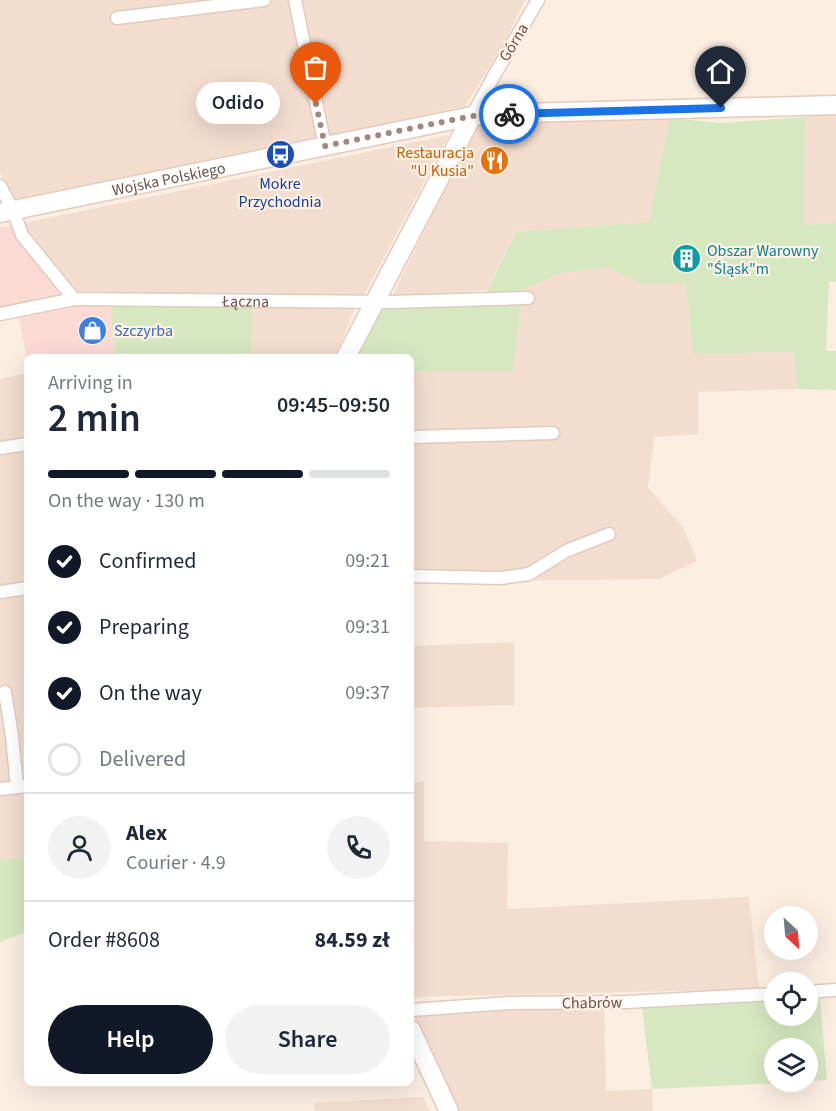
<!DOCTYPE html>
<meta charset="utf-8">
<style>
body{margin:0;font-family:"Source Sans 3",sans-serif;background:#f2f2f3;color:#1f2937;height:100vh;display:flex;flex-direction:column;font-size:22px;white-space:nowrap}
*{box-sizing:border-box;margin:0}
p{font-size:20px;color:#747a83}
.icon{flex:none;width:33px;height:33px;fill:none;stroke:currentColor;stroke-width:2;stroke-linecap:round;stroke-linejoin:round}
.map{position:relative;flex:1;overflow:hidden}
.panel{position:absolute;left:24px;top:354px;width:390px;height:732px;display:flex;flex-direction:column;background:#fff;border-radius:9px;box-shadow:0 6px 24px #0002}
.panel>*{flex:none}
.needle{width:39px;rotate:154deg}
.tools{position:absolute;left:764px;top:906px;display:grid;gap:12px}
.tools a{display:grid;place-items:center;width:54px;height:54px;border-radius:50%;background:#fff;box-shadow:0 6px 24px #0002;font-size:30px}
.pin{position:absolute;display:grid;place-items:center;width:51px;height:51px;color:#fff;margin:-62px -26px;border-radius:50% 50% 50% 0;rotate:-45deg;box-shadow:0 0 6px #0007}
.pin .icon{rotate:45deg}
.courier{position:absolute;display:grid;place-items:center;width:60px;height:60px;margin:-30px;border:4px solid #1a73e8;border-radius:50%;background:#fff;color:#222;box-shadow:0 2px 8px #0007}
.bubble{position:absolute;height:42px;border-radius:21px;background:#fff;box-shadow:0 6px 24px #0002;font-size:20px;font-weight:600;line-height:42px;text-align:center}
.overview em{font-style:normal;font-weight:600}
.overview div{display:flex;flex-direction:column-reverse}
.overview{display:flex;align-items:center;justify-content:space-between;height:102px;padding:0 24px}
h1{font-size:39px;font-weight:600;line-height:45px}
.bar{display:grid;grid-template-columns:repeat(4,1fr);gap:9px 6px;align-content:center;height:72px;padding:0 24px}
.bar i{height:8px;border-radius:4px;background:#e0e1e3}
.bar .on{background:#111827}
.bar p{grid-column:span 4}
.line{display:flex;align-items:center;gap:15px;padding:0 24px;border-top:2px solid #e0e1e3}
.line div{flex:1}
.round{display:grid;place-items:center;flex:none;width:63px;height:63px;border-radius:32px;background:#f2f2f3}
ol{padding:0 24px;list-style:none}
li{display:flex;align-items:center;gap:18px;height:66px}
li p{margin-inline-start:auto}
li .icon{padding:6px;border-radius:50%;background:#111827;color:#fff;stroke-width:4}
li:last-child{color:#747a83}
li i{width:33px;height:33px;border:3px solid #e0e1e3;border-radius:50%}
.action{display:flex;gap:12px;margin-top:auto;padding:12px 24px}
.action a{flex:1;height:69px;border-radius:36px;background:#111827;color:#fff;font-size:24px;font-weight:600;line-height:69px;text-align:center}
.action a+a{background:#f2f2f3;color:#1f2937}
.map>svg:first-child{display:block}
</style>
<div class="map">
<svg width="836" height="1111" viewBox="0 0 836 1111">
<rect width="100%" height="100%" fill="#fbede0"/>
<!-- residential -->
<g fill="#f2ddcf">
<path d="M0,0H525L505,41L465,106L280,147L15,200L0,172Z"/>
<path d="M836,113V223L804,225L805,117Z"/>
<path d="M670,118L649,222L516,232L487,290L392,297L477,121Z"/>
<path d="M449,135L363,297L81,295L28,233L24,223Z"/>
<path d="M607,267L639,283H686L693,354L794,352L797,389L698,392V434L654,437L648,488L683,527L697,561L659,579L411,582V371H513L523,290L558,274Z"/>
<path d="M251,305L355,307L336,357H251Z"/>
<path d="M27,373V443L0,451V379Z"/>
<path d="M27,450V584L0,588V454Z"/>
<path d="M27,593V782L0,786V597Z"/>
<path d="M514,642V705L411,708V646Z"/>
<path d="M424,781V841L508,843L507,909L749,897L759,989L411,997V783Z"/>
<path d="M27,793V859H0V795Z"/>
<path d="M604,1007L606,1091L652,1089L653,1111H457L412,1013Z"/>
<path d="M423,1097L430,1111H315L314,1103Z"/>
</g>
<!-- commercial -->
<path fill="#fbdad4" d="M24,223L28,233L81,295L110,304L115,357H27V359L17,307L0,310V228Z"/>
<!-- green -->
<g fill="#d6e8c0">
<path d="M805,117L804,225L836,223V282H829L826,351H836V390L797,389L794,352L693,354L686,284L639,283L607,267L558,274L523,290L513,371H411V357H357L381,306L481,304L516,232L649,222L670,118L720,123Z"/>
<path d="M110,304L251,305V357H115Z"/>
<path d="M0,859H27V932L0,942Z"/>
<path d="M820,999L827,1080L807,1081V1048H774V1082H799L652,1089L642,1008L774,1001V1016H807V1000Z"/>
</g>
<g fill="none" stroke-linecap="round" stroke-linejoin="round">
<defs>
<g id="street">
<path d="M295,0L325,146"/>
<path d="M117,18L264,0"/>
<path d="M472,116L496,72L538,0"/>
<path id="s1" d="M0,186L13,210L22,235L74,299L391,302L528,298"/>
<path d="M0,314L74,299"/>
<path d="M411,437L553,433"/>
<path d="M0,448L27,444"/>
<path d="M411,576L501,578L529,574L566,551L609,534"/>
<path d="M0,592L27,588"/>
<path d="M5,692L12,736L17,787"/>
<path d="M0,789L27,786"/>
<path d="M807,992L836,990"/>
<path d="M411,1010L509,1003L626,1002L774,994"/>
</g>
<g id="secondary">
<path id="s2" d="M0,213L472,116L521,113L836,105"/>
<path d="M346,357L472,116"/>
<path d="M411,1030L449,1111"/>
</g>
</defs>
<!-- street casing -->
<use href="#street" stroke="#e1cac0" stroke-width="15"/>
<!-- secondary casing -->
<use href="#secondary" stroke="#e5cabd" stroke-width="21"/>
<!-- street -->
<use href="#street" stroke="#fff" stroke-width="12"/>
<!-- secondary -->
<use href="#secondary" stroke="#fff" stroke-width="18"/>
</g>
<g fill="none" stroke-linecap="round" stroke-linejoin="round">
<!-- done -->
<path stroke="#a1887e" stroke-width="6" stroke-dasharray="0 10.8" d="M316,104L325,146L472,116L509,114"/>
<!-- route -->
<path stroke="#1a73e8" stroke-width="8" d="M509,114L721,108"/>
</g>
<!-- icons -->
<defs>
<symbol id="bus-disc" viewBox="-11 -11 22 22"><circle r="9.5" fill="#1a4fb4" stroke="#fef1e6"/><path d="M-5-6H5V4H4V6H2V4H-2V6H-4V4H-5ZM-3.5-4V0h7V-4ZM-3.5 1.2v1.5H-2V1.2ZM2 1.2v1.5H3.5V1.2Z" fill="#fff"/></symbol>
<symbol id="restaurant-disc" viewBox="-11 -11 22 22"><circle r="9.5" fill="#e8710a" stroke="#fef1e6"/><path d="M-5-6h1v4h1v-4h1v4h1v-4h1v5L-1.5 .5V6h-2V.5L-5-1ZM5-6V6H3V1.5H1.5Q1.5-4 5-6Z" fill="#fff"/></symbol>
<symbol id="building-disc" viewBox="-11 -11 22 22"><circle r="9.5" fill="#0f9aa8" stroke="#fef1e6"/><path d="M-4-6H4V6H1V3H-1V6H-4ZM-2.5-4.3h1.7v1.8h-1.7ZM.8-4.3h1.7v1.8H.8ZM-2.5-1h1.7V.8h-1.7ZM.8-1h1.7V.8H.8Z" fill="#fff"/></symbol>
<symbol id="shop-disc" viewBox="-11 -11 22 22"><circle r="9.5" fill="#3f7fe0" stroke="#fef1e6"/><path d="M-5-2.5h2.3a2.7 3.5 0 0 1 5.4 0H5L5.5 6h-11ZM-1.5-2.5h3a1.5 2.3 0 0 0-3 0Z" fill="#fff"/></symbol>
</defs>
<g fill-rule="evenodd">
<use href="#bus-disc" x="264" y="138" width="33" height="33"/>
<use href="#restaurant-disc" x="478" y="144" width="33" height="33"/>
<use href="#building-disc" x="670" y="242" width="33" height="33"/>
<use href="#shop-disc" x="76" y="314" width="33" height="33"/>
</g>
<g text-anchor="middle" stroke-width="4.5" stroke-linejoin="round" paint-order="stroke">
<!-- street labels -->
<g font-size="16" fill="#715149" stroke="#fef1e6">
<text transform="translate(513 42) rotate(-59)" y="6">Górna</text>
<text dy="6" stroke="none"><textPath href="#s2" startOffset="172">Wojska Polskiego</textPath></text>
<text dy="6" stroke="none"><textPath href="#s1" startOffset="308">Łączna</textPath></text>
<text transform="translate(592 1002) rotate(-1)" y="6">Chabrów</text>
</g>
<!-- food labels -->
<g font-size="16" fill="#c56008" stroke="#fef1e6" text-anchor="end">
<text x="474" y="158">Restauracja<tspan x="474" dy="18">"U Kusia"</tspan></text>
</g>
<!-- transit labels -->
<g font-size="16" fill="#164399" stroke="#fef1e6">
<text x="280" y="189">Mokre<tspan x="280" dy="18">Przychodnia</tspan></text>
</g>
<!-- culture labels -->
<g font-size="16" fill="#0d838f" stroke="#fef1e6" text-anchor="start">
<text x="707" y="256">Obszar Warowny<tspan x="707" dy="18">"Śląsk"m</tspan></text>
</g>
<!-- shop labels -->
<g font-size="16" fill="#366cbe" stroke="#fef1e6" text-anchor="start">
<text x="114" y="336">Szczyrba</text>
</g>
</g>
</svg>
<div class="tools">
<a><svg class="needle" viewBox="-14 -14 28 28"><path d="M0-13l5 13h-10z" fill="#e53935"/><path d="M0 13l5-13h-10z" fill="#747a83"/></svg></a>
<a><svg class="icon" aria-label="locate" viewBox="0 0 24 24"><circle cx="12" cy="12" r="6"/><path d="M12 2v4M12 18v4M2 12h4M18 12h4"/></svg></a>
<a><svg class="icon" aria-label="layers" viewBox="0 0 24 24"><path d="M12 4l9 5-9 5-9-5zM3 14l9 5 9-5"/></svg></a>
</div>
<div class="pin" style="left:316px;top:104px;background:#ea580c"><svg class="icon" aria-label="bag" viewBox="0 0 24 24"><path d="M5 8h14l-1 12H6zM9 8a3 3 0 0 1 6 0"/></svg></div>
<div class="pin" style="left:721px;top:108px;background:#1f2937"><svg class="icon" aria-label="home" viewBox="0 0 24 24"><path d="M3 11l9-7 9 7M6 9v11h12V9"/></svg></div>
<div class="courier" style="left:509px;top:114px"><svg class="icon" aria-label="bike" viewBox="0 0 24 24"><circle cx="6" cy="16" r="4"/><circle cx="18" cy="16" r="4"/><path d="M6 16l4-8h5l3 8M10 8l3 8H6M13 5h3"/></svg></div>
<div class="bubble" style="left:196px;top:82px;width:84px">Odido</div>
<section class="panel">
<div class="overview"><div><h1>2 min</h1><p>Arriving in</p></div><em>09:45–09:50</em></div>
<div class="bar"><i class="on"></i><i class="on"></i><i class="on"></i><i></i><p>On the way · 130 m</p></div>
<ol>
<li><svg class="icon" aria-label="check" viewBox="0 0 24 24"><path d="M5 12l5 5 9-10"/></svg>Confirmed<p>09:21</p></li>
<li><svg class="icon" aria-label="check" viewBox="0 0 24 24"><path d="M5 12l5 5 9-10"/></svg>Preparing<p>09:31</p></li>
<li><svg class="icon" aria-label="check" viewBox="0 0 24 24"><path d="M5 12l5 5 9-10"/></svg>On the way<p>09:37</p></li>
<li><i></i>Delivered</li>
</ol>
<div class="line" style="height:108px"><a class="round"><svg class="icon" aria-label="person" viewBox="0 0 24 24"><circle cx="12" cy="8" r="4"/><path d="M4 21q1-7 8-7t8 7"/></svg></a><div><b>Alex</b><p>Courier · 4.9</p></div><a class="round"><svg class="icon" aria-label="phone" viewBox="0 0 24 24"><path d="M5 4h4l2 5-3 2q2 4 5 5l2-3 5 2v4C11 20 4 13 5 4z"/></svg></a></div>
<div class="line" style="height:78px"><div>Order #8608</div><b>84.59 zł</b></div>
<div class="action"><a>Help</a><a>Share</a></div>
</section>
</div>
